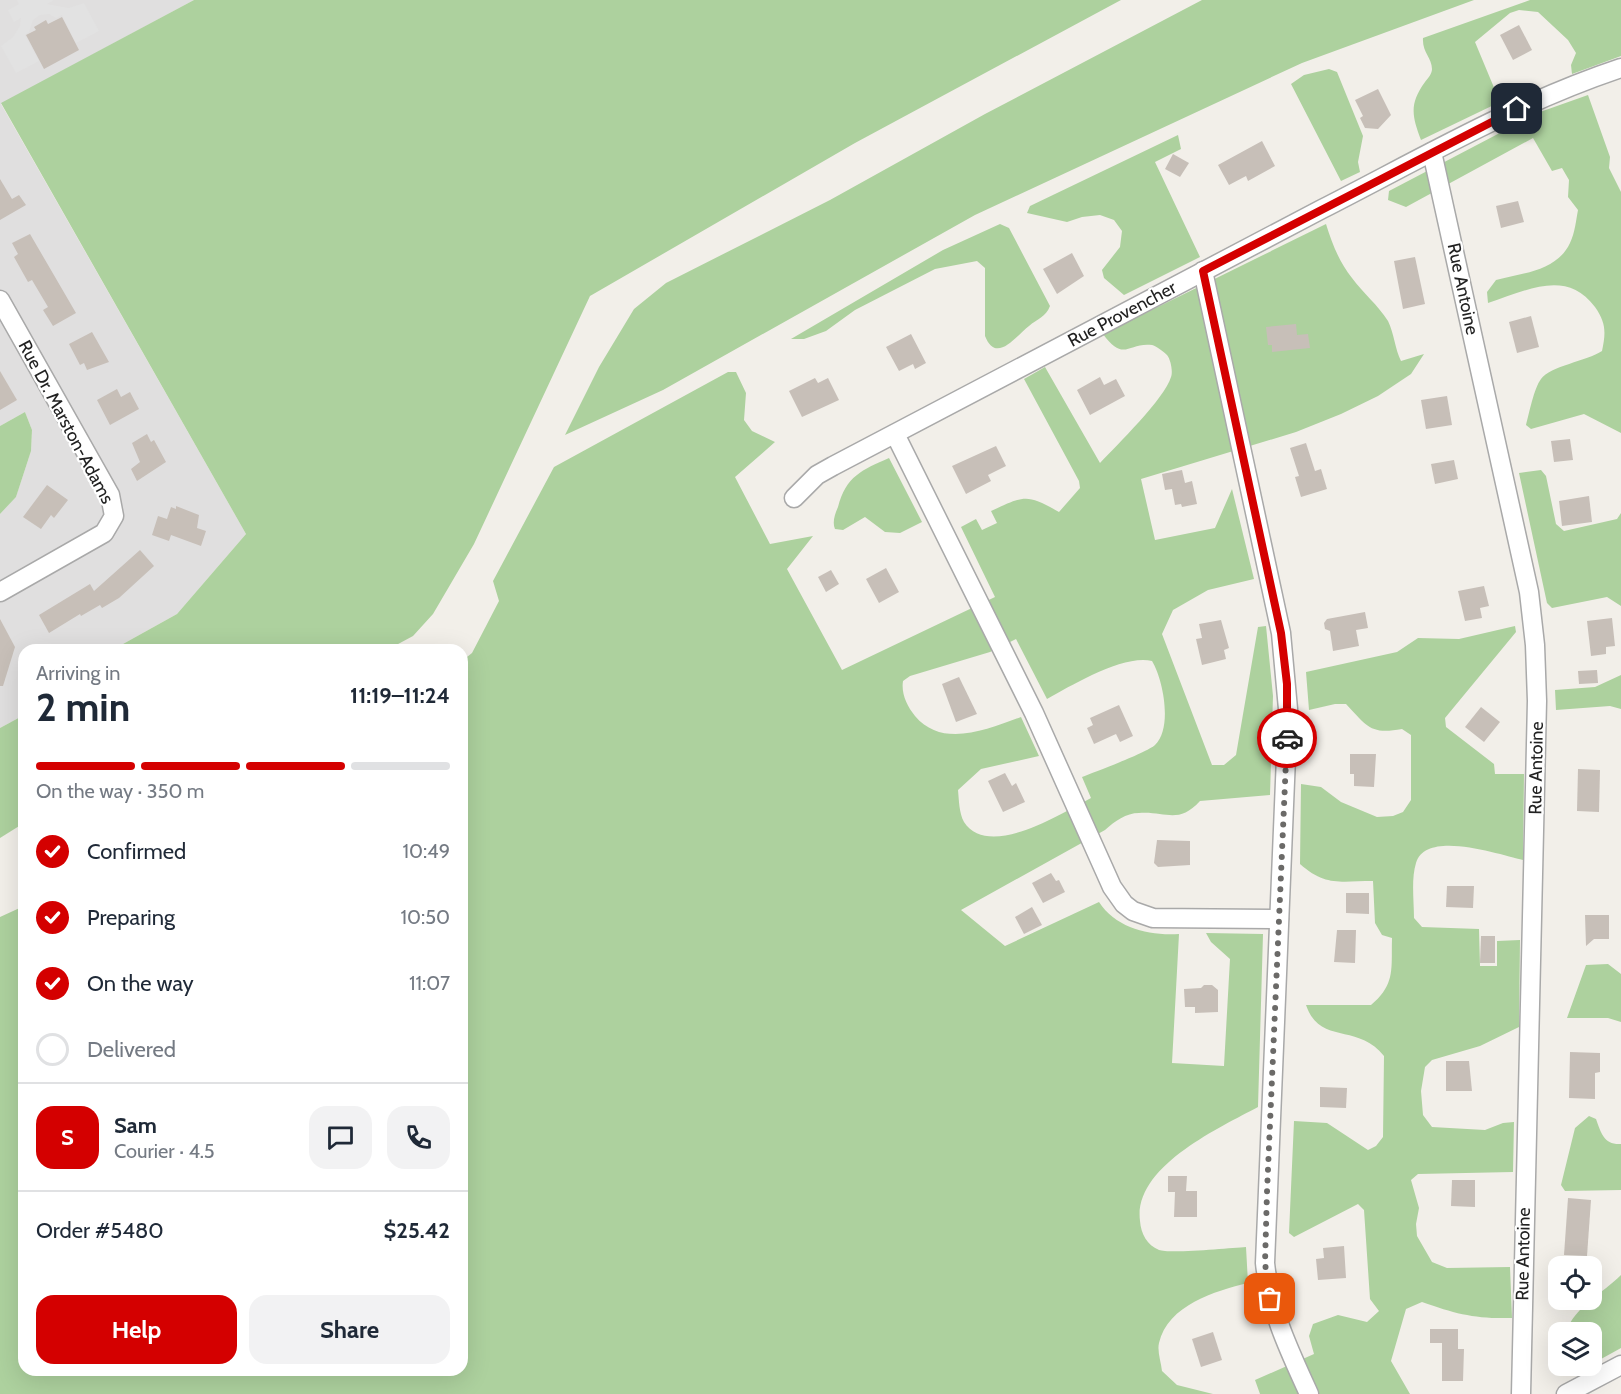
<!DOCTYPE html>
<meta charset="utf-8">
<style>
body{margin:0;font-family:Cabin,sans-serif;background:#f2f2f3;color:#1f2937;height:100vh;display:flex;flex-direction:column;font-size:22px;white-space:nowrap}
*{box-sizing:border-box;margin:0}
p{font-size:20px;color:#747a83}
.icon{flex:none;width:33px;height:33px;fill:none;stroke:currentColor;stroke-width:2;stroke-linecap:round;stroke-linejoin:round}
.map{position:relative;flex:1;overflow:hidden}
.panel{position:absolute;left:18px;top:644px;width:450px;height:732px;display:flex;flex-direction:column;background:#fff;border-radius:18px;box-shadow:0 6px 24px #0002}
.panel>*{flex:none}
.buttons{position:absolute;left:1548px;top:1256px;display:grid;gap:12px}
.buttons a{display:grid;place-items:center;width:54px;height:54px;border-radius:12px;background:#fff;box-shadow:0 6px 24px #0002;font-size:30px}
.pin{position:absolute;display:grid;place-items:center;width:51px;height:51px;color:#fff;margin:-26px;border-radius:12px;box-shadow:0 3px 9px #0006}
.courier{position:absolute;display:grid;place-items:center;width:60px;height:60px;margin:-30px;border:4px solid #d40000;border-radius:50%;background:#fff;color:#222;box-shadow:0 2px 8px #0007}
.overview em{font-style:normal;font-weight:700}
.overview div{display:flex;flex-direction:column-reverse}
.overview{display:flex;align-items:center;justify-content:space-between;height:102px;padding:0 18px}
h1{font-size:39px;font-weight:700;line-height:45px}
.bar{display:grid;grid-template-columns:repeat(4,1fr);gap:9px 6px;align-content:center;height:72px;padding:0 18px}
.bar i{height:8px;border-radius:4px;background:#e0e1e3}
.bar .selected{background:#d40000}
.bar p{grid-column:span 4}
.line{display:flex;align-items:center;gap:15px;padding:0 18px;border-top:2px solid #e0e1e3}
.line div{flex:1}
.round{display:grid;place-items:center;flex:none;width:63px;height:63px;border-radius:18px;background:#f2f2f3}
ol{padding:0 18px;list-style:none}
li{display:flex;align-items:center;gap:18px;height:66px}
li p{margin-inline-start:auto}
li .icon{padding:6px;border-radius:50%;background:#d40000;color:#fff;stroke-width:4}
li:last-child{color:#747a83}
li i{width:33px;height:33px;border:3px solid #e0e1e3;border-radius:50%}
.primary-button{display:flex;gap:12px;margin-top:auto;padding:12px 18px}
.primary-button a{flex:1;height:69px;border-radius:18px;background:#d40000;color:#fff;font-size:24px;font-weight:700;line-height:69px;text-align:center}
.primary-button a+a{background:#f2f2f3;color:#1f2937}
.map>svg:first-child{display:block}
</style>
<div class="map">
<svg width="1621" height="1394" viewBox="0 0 1621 1394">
<rect width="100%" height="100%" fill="#f2efe9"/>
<!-- residential -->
<path fill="#e0dfdf" d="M0,0H194L1,104L246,534L177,614L114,649L24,650V715L0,728V514L16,497L31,451L32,430L25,412L0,426Z"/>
<!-- forest -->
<g fill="#add19e" fill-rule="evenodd">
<path d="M194,0H1121L855,143L590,296L474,544L433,614L413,636L387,650L114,649L177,614L246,534L1,103Z"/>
<path d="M1202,0H1474L1302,63L975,215L663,390L565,435L599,367L634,309L666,283L830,200L985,114Z"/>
<path d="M1530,0H1621V56L1572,74L1571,65L1576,53L1568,40L1538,12L1519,10L1510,13L1475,42L1500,102L1421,140C1412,116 1409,104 1425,82C1428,78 1432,74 1432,69C1432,58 1422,52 1423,38Z"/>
<path d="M1329,69L1337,72L1363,136L1358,162L1360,172L1341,181L1291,84L1304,75Z"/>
<path d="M1588,95L1610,157L1609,168L1621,192V433L1584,414L1531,429L1526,425C1529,414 1534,388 1541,379C1550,366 1587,361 1602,351C1606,332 1606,323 1595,307C1566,268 1526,291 1488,303L1487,292L1496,280C1523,273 1557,271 1570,243C1575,233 1576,220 1578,210L1568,197L1569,180L1562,168L1552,171L1533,138L1406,207L1388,200L1389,191L1540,112Z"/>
<path d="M1178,135L1181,149L1155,162L1200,257L1124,295L1104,278L1102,270L1120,247L1122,231L1114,220L1100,215L1082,217L1067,222L1027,213L1030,206Z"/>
<path d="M1000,224L1009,228L1050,306C1046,317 1037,319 1029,326C1015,337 996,364 985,336V268L977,261L935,269L855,310L826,331L804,339H791L943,250Z"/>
<path d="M1326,224C1332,243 1339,262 1352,278C1363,293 1378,305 1388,321C1394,333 1395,349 1401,361L1424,354L1411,374L1378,396L1341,414L1296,432L1141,479L1155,540L1215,528L1232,489L1254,579L1208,590L1173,610L1162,634L1212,765H1224L1236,755L1258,627L1266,626L1273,696L1270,795L1200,801C1178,825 1166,811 1139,813C1126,813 1115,821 1105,830L961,910L1005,946L1099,902C1116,928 1149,936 1179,934L1172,1063L1224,1066L1230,959L1211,942L1206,933L1263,934L1258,1107C1219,1128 1133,1167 1140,1221C1141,1234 1147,1245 1159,1250C1170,1254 1230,1248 1246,1247L1248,1283C1215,1291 1168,1305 1159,1343C1157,1351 1161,1362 1162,1371L1177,1385L1213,1394H0V917L24,906V1370H462V661L472,653L499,601L493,581L554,467L728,372H736L746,393L744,420L752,431L775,442L735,477L770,544L813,536L787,569L842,670L995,597L961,527L976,519L982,530L997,523L991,511C1024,496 1026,493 1059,512L1080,488L1079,481L1024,379L1045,367L1100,463C1117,445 1165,398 1171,377C1173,372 1171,360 1167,355C1164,352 1156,346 1152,345C1128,342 1124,363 1103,334ZM1016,639L1047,699C1072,685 1124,654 1152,661C1163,679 1173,728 1155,745C1148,752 1095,772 1082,777L1091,798C1062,813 989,860 964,822C959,813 959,800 958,790L981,769L1039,756L1021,717C987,729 943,749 915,716C907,706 901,694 903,681L910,676L990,652Z"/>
<path d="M25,412L32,430L31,451L16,497L0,514V426Z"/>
<path d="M889,458L922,522L900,533L885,532L865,517L843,530L835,529C832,522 835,514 838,507C846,476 862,470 889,458Z"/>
<path d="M1541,470L1546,476L1556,524L1564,531L1617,519L1621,513V606L1607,597L1552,608L1547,603L1519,473Z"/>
<path d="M1515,626L1516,632L1445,718L1446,727L1494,764L1495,774H1524L1523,860C1500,855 1426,829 1416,863C1411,879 1414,901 1414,918L1422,927L1479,929L1480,966H1497V941L1520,940L1519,1027L1480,1046L1432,1060L1425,1067L1421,1091L1423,1115L1432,1127L1485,1130L1503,1123L1514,1122L1513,1172L1418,1174L1411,1180L1419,1208L1416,1224L1417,1236L1432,1262L1447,1268L1510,1267L1512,1318C1475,1319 1456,1314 1422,1302L1406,1309L1391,1361L1410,1394H1260L1255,1380L1314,1354L1309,1336L1313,1324L1338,1315L1367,1322L1379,1311L1370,1299L1364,1210L1358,1204L1294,1237L1289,1233L1294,1121L1327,1123L1368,1150L1376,1146L1383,1137L1384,1056C1357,1022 1320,1046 1306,1005H1371C1396,984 1391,968 1392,938L1382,935L1375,923L1373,881C1341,881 1326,887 1300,864L1301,784L1321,787L1341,802L1377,817L1393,816L1403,812L1411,800V735L1402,729C1370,735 1367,726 1346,704H1335L1309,710L1306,672L1397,652L1418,638L1459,639Z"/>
<path d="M1621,675V709L1610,706L1556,710L1555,690L1595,687Z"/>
<path d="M24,715V823L0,838V728Z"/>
<path d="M1608,964L1621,974V1022L1608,1018H1567L1586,965Z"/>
<path d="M1589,1116L1596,1119C1601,1133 1604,1145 1621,1144V1190L1565,1191L1561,1185L1575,1128Z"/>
<path d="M1621,1275V1348L1592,1364V1332H1566C1576,1305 1602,1294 1621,1275Z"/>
</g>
<!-- parking -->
<path fill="#e2e2e2" d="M17,0H54L47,4L69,8L84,3L99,31L76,43L62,15L56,18L49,14L40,15L33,20L29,32L25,35L39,61L16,73L1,46L13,37L20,26L21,18L14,22L8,10L19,4Z"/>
<!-- building -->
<g fill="#c7bfb8">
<path d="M62,17L79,50L44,69L26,35L36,30L34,27L46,20L48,24Z"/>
<path d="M1519,25L1532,50L1513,60L1500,35Z"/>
<path d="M1378,89L1391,115L1378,129L1365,128L1360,118L1363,116L1355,100Z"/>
<path d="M1262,141L1275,166L1248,181L1246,176L1229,185L1218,165Z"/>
<path d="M1173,154L1189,163L1180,177L1165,169Z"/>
<path d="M0,179L12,199L19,195L26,205L0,220Z"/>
<path d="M1518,201L1524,222L1501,228L1496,206Z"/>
<path d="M30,234L76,313L53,326L43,310L48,307L32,280L28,282L14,257L18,254L12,243Z"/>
<path d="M1072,253L1084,276L1057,294L1043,269Z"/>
<path d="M1415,257L1425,304L1403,309L1394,261Z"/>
<path d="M1531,316L1539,347L1517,353L1509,322Z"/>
<path d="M1296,324L1297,335L1308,334L1310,348L1272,352V345H1268L1266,327Z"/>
<path d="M92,332L109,362L87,370L84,363L80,365L69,344Z"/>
<path d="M911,334L926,363L915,369L913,364L899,371L886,347Z"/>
<path d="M0,371L17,400L0,410Z"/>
<path d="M1100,377L1104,385L1116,379L1125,396L1090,415L1077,390Z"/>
<path d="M815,378L818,383L828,378L839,400L802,417L789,391Z"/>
<path d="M117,389L121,397L130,392L139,409L110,425L97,400Z"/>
<path d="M1447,396L1452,425L1426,429L1421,400Z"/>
<path d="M147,434L151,442L154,440L166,462L137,481L131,469L140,462L132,443Z"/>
<path d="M1570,439L1573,460L1554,462L1551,441Z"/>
<path d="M1306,443L1315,471L1321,469L1327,489L1301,497L1295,477L1299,476L1290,448Z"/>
<path d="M996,446L1006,466L988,475L991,481L966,494L952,466Z"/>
<path d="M1454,460L1458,479L1435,484L1431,464Z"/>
<path d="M1182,470L1185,483L1192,481L1197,504L1182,507L1181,504L1175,505L1172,489L1165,490L1162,474Z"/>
<path d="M47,485L68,500L54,518L51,515L41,529L23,517Z"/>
<path d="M1589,496L1592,522L1562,526L1559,501Z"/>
<path d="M176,506L199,515L197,528L206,531L201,546L171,535L169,541L152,535L158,516L167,519L171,507L176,509Z"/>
<path d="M140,550L154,566L119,598L102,608L100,605L81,616L80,614L49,633L39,615L90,584L94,591Z"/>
<path d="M886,568L899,592L879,603L866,579Z"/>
<path d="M831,570L839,584L826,592L818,577Z"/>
<path d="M1484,586L1489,606L1480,608L1482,618L1465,621L1458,591Z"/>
<path d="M1365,612L1368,628L1356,630L1359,646L1333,651L1330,631L1325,629L1324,623L1327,619Z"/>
<path d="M1612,618L1615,646L1606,647V654L1591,656L1587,621Z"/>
<path d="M0,619L15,647L3,686H0Z"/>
<path d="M1221,620L1229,648L1224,650L1226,659L1202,665L1196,639L1202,638L1199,624Z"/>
<path d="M1597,670L1598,683L1579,684L1578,671Z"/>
<path d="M959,677L977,714L956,722L942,684Z"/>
<path d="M1119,705L1133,736L1120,742L1116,734L1094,744L1087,728L1093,725L1090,718Z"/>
<path d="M1481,707L1500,722L1484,742L1465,727Z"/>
<path d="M1350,754H1376L1374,787L1354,786V774H1350Z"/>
<path d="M1578,769L1600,770L1599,812L1577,811Z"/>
<path d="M1005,773L1012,786L1016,783L1025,802L1003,812L988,781Z"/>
<path d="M1157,840L1190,841V865L1158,867L1154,863Z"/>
<path d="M1051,873L1056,881L1059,880L1065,892L1043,903L1032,883Z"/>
<path d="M1447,886H1474L1473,908L1446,907Z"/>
<path d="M1346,893H1369V914L1346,913Z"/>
<path d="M1032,907L1042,925L1024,934L1015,917Z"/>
<path d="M1585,915H1609V939H1594L1586,946Z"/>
<path d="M1337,930H1356L1355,963L1334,962Z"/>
<path d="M1481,936H1495V963H1480Z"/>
<path d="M1204,985H1212L1218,990V1012L1195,1013V1007H1185L1184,989L1201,988Z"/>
<path d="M1570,1052L1600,1053V1072L1595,1073V1099L1569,1098Z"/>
<path d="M1446,1061H1469L1472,1091H1446Z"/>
<path d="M1320,1087L1347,1088L1346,1108L1320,1107Z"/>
<path d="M1168,1176H1187L1186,1191H1197V1217H1174L1175,1192H1168Z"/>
<path d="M1452,1180H1475V1207L1451,1206Z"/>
<path d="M1568,1198L1591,1200L1587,1256L1564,1255Z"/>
<path d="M1344,1246L1346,1278L1318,1280L1316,1259L1324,1258L1323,1248Z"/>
<path d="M1430,1329H1458V1349H1464L1463,1381H1442V1343H1430Z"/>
<path d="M1213,1332L1222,1360L1201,1367L1192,1339Z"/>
</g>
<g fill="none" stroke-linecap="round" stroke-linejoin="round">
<defs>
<g id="minor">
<path d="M1432,152L1529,592L1535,645L1537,701L1521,1394"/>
<path d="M1203,271L1281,633L1288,709L1265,1263C1270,1311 1289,1350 1309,1394"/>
<path d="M0,300L110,495L114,516L104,533L0,592"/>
<path d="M895,434L1034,713L1112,887L1124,904L1133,911L1153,918L1279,919"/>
<path d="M794,498L817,475L833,466C996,381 1158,294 1322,209C1420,159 1516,103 1621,68"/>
<path d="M1566,1394L1621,1365"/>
</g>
</defs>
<!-- minor casing -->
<use href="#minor" stroke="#a9a9a9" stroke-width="21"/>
<!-- minor -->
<use href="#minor" stroke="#fff" stroke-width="18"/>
</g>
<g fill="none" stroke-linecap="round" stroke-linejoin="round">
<!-- done -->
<path stroke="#6b6a68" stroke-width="6" stroke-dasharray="0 10.8" d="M1270,1299L1265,1263L1267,1192L1287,738"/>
<!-- route -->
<path stroke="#d40000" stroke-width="8" d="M1287,738V684L1281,633L1203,271L1517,109"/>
</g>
<g text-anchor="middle" stroke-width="4.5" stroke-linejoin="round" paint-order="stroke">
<!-- street labels -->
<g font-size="18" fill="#222" stroke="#fff">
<text transform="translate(1463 289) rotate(78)" y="6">Rue Antoine</text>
<text transform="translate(1122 314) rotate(-28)" y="6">Rue Provencher</text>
<text transform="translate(66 422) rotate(62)" y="6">Rue Dr. Marston-Adams</text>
<text transform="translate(1536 768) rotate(-89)" y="6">Rue Antoine</text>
<text transform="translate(1523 1254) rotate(-89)" y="6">Rue Antoine</text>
</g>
</g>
</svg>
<div class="buttons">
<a><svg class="icon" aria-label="locate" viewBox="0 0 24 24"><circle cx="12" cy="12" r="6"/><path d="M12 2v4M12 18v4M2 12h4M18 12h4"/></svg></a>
<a><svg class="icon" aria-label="layers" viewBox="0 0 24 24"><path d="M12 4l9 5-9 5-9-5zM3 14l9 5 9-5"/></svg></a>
</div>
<div class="pin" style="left:1270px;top:1299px;background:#ea580c"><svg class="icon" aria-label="bag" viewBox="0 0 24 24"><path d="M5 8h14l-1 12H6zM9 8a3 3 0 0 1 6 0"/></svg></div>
<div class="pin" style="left:1517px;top:109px;background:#1f2937"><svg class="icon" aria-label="home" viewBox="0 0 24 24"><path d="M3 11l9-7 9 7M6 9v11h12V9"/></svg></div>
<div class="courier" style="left:1287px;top:738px"><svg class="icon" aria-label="car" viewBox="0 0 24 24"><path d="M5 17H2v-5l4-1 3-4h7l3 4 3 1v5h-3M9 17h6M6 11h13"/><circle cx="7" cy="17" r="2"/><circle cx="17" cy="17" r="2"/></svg></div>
<section class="panel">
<div class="overview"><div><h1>2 min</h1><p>Arriving in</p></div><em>11:19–11:24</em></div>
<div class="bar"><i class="selected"></i><i class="selected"></i><i class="selected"></i><i></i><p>On the way · 350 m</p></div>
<ol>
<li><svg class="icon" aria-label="check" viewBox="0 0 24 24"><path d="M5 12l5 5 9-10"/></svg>Confirmed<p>10:49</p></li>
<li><svg class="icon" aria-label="check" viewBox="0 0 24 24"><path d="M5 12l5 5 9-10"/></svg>Preparing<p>10:50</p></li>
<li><svg class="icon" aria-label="check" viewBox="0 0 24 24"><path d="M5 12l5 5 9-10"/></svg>On the way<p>11:07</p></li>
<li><i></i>Delivered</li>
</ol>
<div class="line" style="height:108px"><b class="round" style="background:#d40000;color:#fff">S</b><div><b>Sam</b><p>Courier · 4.5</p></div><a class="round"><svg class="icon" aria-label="chat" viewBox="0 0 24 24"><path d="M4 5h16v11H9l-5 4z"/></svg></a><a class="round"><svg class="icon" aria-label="phone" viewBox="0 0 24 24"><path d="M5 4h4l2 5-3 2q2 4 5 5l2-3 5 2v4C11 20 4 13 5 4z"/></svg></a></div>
<div class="line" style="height:78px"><div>Order #5480</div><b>$25.42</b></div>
<div class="primary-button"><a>Help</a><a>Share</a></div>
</section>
</div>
